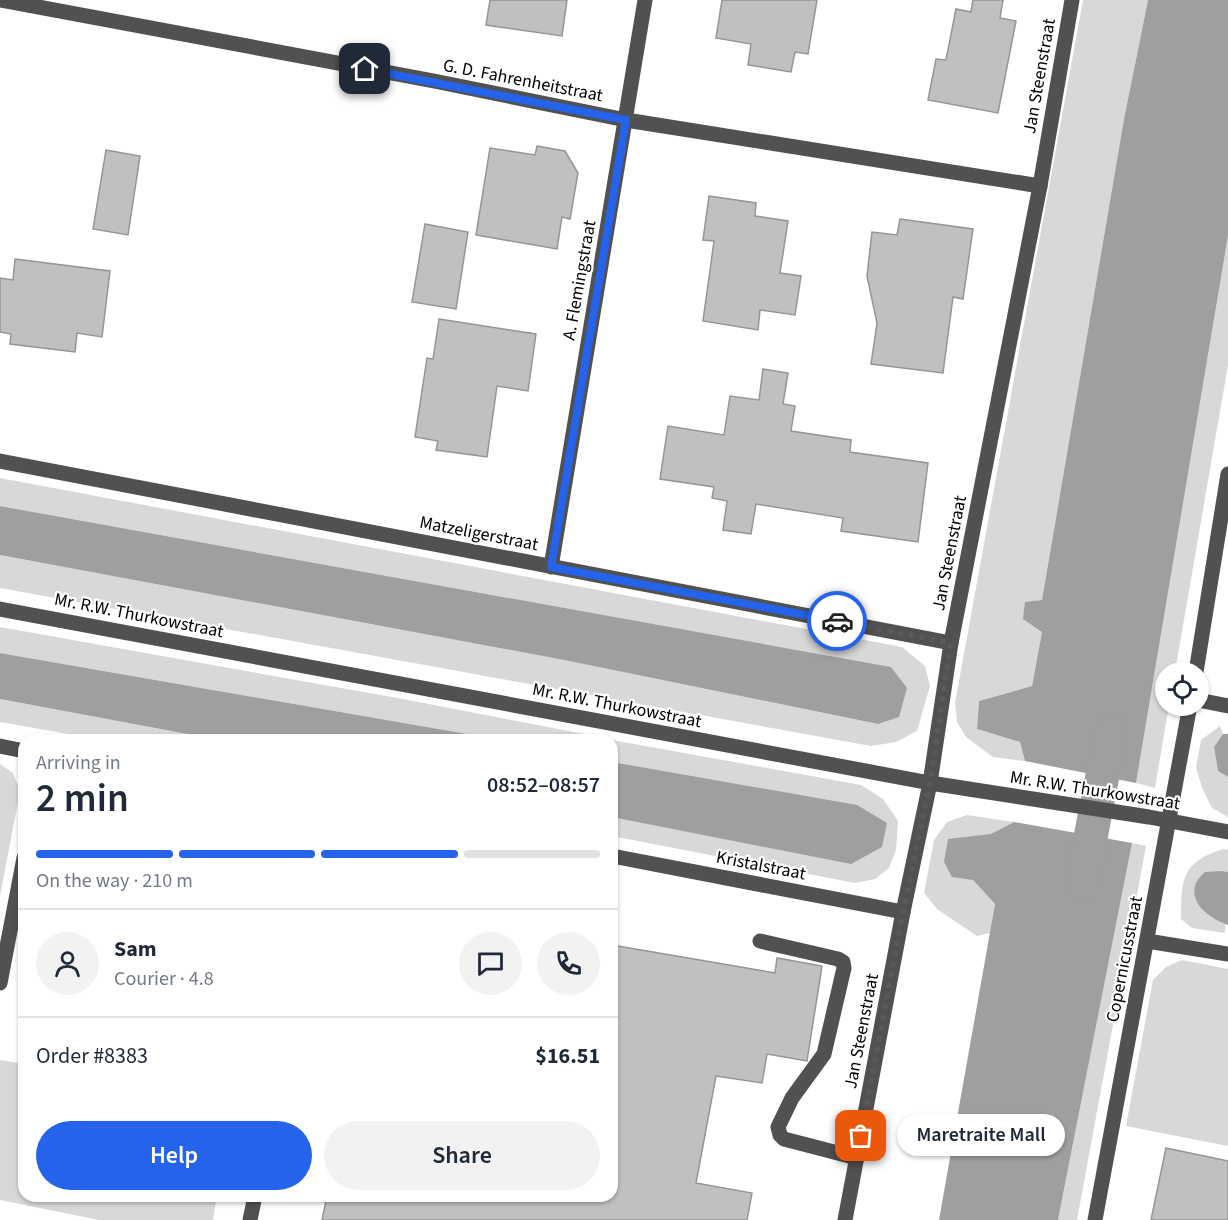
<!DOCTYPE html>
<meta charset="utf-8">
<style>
body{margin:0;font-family:"Source Sans 3",sans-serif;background:#f2f2f3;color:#1f2937;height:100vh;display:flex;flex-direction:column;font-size:22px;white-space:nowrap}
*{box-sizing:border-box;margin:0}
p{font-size:20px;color:#747a83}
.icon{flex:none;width:33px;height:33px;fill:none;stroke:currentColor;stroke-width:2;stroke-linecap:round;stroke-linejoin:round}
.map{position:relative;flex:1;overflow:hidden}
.side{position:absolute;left:18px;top:734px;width:600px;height:468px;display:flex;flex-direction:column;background:#fff;border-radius:18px;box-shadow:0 2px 4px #0004}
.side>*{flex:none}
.controls{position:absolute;left:1155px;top:662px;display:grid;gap:12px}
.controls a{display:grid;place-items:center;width:54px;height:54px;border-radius:50%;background:#fff;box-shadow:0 2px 4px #0004;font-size:30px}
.pin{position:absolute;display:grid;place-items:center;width:51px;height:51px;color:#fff;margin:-26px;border-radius:12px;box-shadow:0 3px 9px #0006}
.courier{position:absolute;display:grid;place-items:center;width:60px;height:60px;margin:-30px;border:4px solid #2563eb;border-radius:50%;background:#fff;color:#222;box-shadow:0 2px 8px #0007}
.bubble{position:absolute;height:42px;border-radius:21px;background:#fff;box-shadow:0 2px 4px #0004;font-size:20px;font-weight:600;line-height:42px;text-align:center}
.head em{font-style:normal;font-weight:600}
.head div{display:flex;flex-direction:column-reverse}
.head{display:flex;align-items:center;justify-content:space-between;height:102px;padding:0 18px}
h1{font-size:39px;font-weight:600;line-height:45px}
.bar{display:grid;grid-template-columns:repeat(4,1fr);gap:9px 6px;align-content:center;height:72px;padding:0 18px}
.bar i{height:8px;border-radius:4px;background:#e0e1e3}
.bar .on{background:#2563eb}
.bar p{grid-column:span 4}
.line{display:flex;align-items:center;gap:15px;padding:0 18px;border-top:2px solid #e0e1e3}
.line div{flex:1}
.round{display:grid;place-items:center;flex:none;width:63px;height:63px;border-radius:32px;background:#f2f2f3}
.primary-button{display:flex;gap:12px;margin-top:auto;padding:12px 18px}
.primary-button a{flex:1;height:69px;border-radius:36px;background:#2563eb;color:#fff;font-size:24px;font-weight:600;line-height:69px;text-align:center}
.primary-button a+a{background:#f2f2f3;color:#1f2937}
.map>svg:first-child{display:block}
</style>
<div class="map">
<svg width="1228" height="1220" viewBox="0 0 1228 1220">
<rect width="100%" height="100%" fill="#fff"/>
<!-- green -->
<g fill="#d8d8d8">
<path d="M1083,0H1148L1124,119L1042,600L1026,602L1042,632L1032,686L979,701L977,729L1020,742L1025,761L993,757L966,737L957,722L955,703Z"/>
<path d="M1228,236V365L1175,672H1166V705H1169L1155,788L1136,783Z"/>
<path d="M0,478L902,647L925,666L930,686L917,731L896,742L871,746L0,588V555L564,660L878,724L907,689L890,667L0,506Z"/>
<path d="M0,627L403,699L610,739H496L0,653Z"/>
<path d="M0,699L214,739H97L0,722Z"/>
<path d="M1220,726L1223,734L1214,747L1218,771L1228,777V817L1212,808L1203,790L1196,768L1201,740Z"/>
<path d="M612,740L861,785L883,799L898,821L896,850L889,868L875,879L855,883L612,836V817L730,784L612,762Z"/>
<path d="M0,764L13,773L20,791L0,896Z"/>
<path d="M967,815L1014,822L992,834L973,880L995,904L990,933L977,936L937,909L924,893L934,840L947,822Z"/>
<path d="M1132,843L1146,846L1077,1220H1058Z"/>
<path d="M1223,849L1228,850V872L1222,871L1203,911L1225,924V933L1192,928L1181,919C1181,879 1182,862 1223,849Z"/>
<path d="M1182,960L1228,969V1146L1126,1126L1153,980L1166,967Z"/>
<path d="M0,1060L24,1064V1196H217L213,1220H99L0,1200Z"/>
</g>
<!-- water -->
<g fill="#9f9f9f">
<path d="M1148,0H1228V236L1136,783L1025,761L1020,742L977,729L979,701L1032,686L1042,632L1023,619L1025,602L1042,600L1124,119Z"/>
<path d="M0,506L891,667L907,688L899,717L878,724L564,660L0,555Z"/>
<path d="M0,653L496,739H214L0,699Z"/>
<path d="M1223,734H1228V777L1218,771L1214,747Z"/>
<path d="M612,762L857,805L887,823L882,847L851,864L612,817Z"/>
<path d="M1014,822L1132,843L1058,1220H939L995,904L973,880L952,877L944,862L948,839L991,834Z"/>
<path d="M1222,871L1228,872V925C1211,919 1188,904 1196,883C1197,880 1202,875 1205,872Z"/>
</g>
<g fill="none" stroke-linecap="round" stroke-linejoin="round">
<!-- canal -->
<path stroke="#9f9f9f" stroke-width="34" d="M1082,882L1111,731"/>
</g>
<!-- building -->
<g fill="#c0c0c0" stroke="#959595" stroke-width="1.5">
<path d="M490,0H567L562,36L486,25Z"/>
<path d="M722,0H817L808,54L795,52L791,72L748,65L751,44L716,38Z"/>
<path d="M973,0H1003L1000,18L1016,21L998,113L928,100L936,59L946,60L956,9L971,12Z"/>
<path d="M537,146L565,151L578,173L570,219L562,217L557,249L476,235L490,148L535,155Z"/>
<path d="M106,150L140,156L128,235L93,229Z"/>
<path d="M709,196L756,203L755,216L788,221L780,273L801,276L795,315L760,310L758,330L703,321L714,241L703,240Z"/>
<path d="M900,219L973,229L963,299L953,297L943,373L871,364L877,323L867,276L872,232L897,235Z"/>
<path d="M425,224L468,232L456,309L412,302Z"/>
<path d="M15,259L110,271L102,337L77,333L75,352L10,344L11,334L0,332V278L13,280Z"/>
<path d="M439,319L536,334L528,391L497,386L487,457L436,450L438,441L415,437L427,358L433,359Z"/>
<path d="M763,369L788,373L783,404L795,406L791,431L851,440L850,452L928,463L918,542L841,531L843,518L756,504L751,534L723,530L727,501L712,498L714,487L660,479L668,426L724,435L730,396L759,400Z"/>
<path d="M612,945L775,973L777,958L822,966L807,1061L767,1054L762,1083L716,1076L696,1183L752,1193L747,1220H322L327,1196H612Z"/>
<path d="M1166,1148L1228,1161V1220H1151Z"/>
</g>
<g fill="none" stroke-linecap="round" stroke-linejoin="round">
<!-- minor -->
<g stroke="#515151" stroke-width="15">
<path d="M1,0L434,81L626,120L1040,186"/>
<path d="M0,461L951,643"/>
<path d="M551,567L645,0"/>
<path d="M0,609L930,783L1149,817L1228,832"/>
<path d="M1196,672L1228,474"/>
<path d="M1198,700L1228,706"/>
<path d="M0,746L24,751"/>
<path d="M612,856L903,912"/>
<path d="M760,941L838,959L843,962L844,968L824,1054L792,1098L778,1127L780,1135L784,1139L857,1158"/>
<path d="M1147,941L1228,954"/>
<path d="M0,983L24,858"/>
<path d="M250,1220L255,1196"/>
<path d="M845,1220L903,912L930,783L951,643L1040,186L1072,0"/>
<path d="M1095,1220L1190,705"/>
</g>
</g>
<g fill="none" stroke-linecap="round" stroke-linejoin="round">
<!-- done -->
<path stroke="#595959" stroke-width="6" stroke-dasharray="0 10.8" d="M837,621L951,643L930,783L903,912L861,1136"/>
<!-- route -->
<path stroke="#2563eb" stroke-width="8" d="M365,69L626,120L551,567L837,621"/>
</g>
<g text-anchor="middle" stroke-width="4.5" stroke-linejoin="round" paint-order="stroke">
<!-- street labels -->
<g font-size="18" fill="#000" stroke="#fff">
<text transform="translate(1039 76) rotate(-80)" y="6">Jan Steenstraat</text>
<text transform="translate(523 80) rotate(11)" y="6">G. D. Fahrenheitstraat</text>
<text transform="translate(579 280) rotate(-80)" y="6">A. Flemingstraat</text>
<text transform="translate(479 533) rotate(11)" y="6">Matzeligerstraat</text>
<text transform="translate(949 553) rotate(-79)" y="6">Jan Steenstraat</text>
<text transform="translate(139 615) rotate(11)" y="6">Mr. R.W. Thurkowstraat</text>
<text transform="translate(617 705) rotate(11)" y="6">Mr. R.W. Thurkowstraat</text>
<text transform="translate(1095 790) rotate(9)" y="6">Mr. R.W. Thurkowstraat</text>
<text transform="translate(761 865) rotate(11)" y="6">Kristalstraat</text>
<text transform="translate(1124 959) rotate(-79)" y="6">Copernicusstraat</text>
<text transform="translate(861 1031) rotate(-79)" y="6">Jan Steenstraat</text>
</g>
</g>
</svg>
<div class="controls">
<a><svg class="icon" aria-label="locate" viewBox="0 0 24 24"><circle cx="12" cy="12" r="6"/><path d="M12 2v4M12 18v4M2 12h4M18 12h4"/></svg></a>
</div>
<div class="pin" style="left:861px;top:1136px;background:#ea580c"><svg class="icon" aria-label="bag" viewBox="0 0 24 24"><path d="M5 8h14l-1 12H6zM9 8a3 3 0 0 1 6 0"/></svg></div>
<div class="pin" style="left:365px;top:69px;background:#1f2937"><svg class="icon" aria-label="home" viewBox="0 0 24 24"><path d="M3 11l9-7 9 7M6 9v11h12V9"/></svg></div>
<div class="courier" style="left:837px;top:621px"><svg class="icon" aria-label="car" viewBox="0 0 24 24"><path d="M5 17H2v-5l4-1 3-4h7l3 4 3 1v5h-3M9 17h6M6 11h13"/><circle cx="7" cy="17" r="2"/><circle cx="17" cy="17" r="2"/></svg></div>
<div class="bubble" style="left:897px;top:1114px;width:168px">Maretraite Mall</div>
<section class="side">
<div class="head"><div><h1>2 min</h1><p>Arriving in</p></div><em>08:52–08:57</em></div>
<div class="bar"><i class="on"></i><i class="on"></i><i class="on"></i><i></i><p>On the way · 210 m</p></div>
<div class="line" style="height:108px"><a class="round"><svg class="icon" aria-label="person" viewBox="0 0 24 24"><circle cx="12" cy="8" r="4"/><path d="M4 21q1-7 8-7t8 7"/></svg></a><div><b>Sam</b><p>Courier · 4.8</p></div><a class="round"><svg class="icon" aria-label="chat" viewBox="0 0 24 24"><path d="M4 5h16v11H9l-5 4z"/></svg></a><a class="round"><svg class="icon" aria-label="phone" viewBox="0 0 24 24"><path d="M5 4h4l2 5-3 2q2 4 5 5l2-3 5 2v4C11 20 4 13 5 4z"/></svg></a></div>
<div class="line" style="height:78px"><div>Order #8383</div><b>$16.51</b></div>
<div class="primary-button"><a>Help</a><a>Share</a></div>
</section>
</div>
